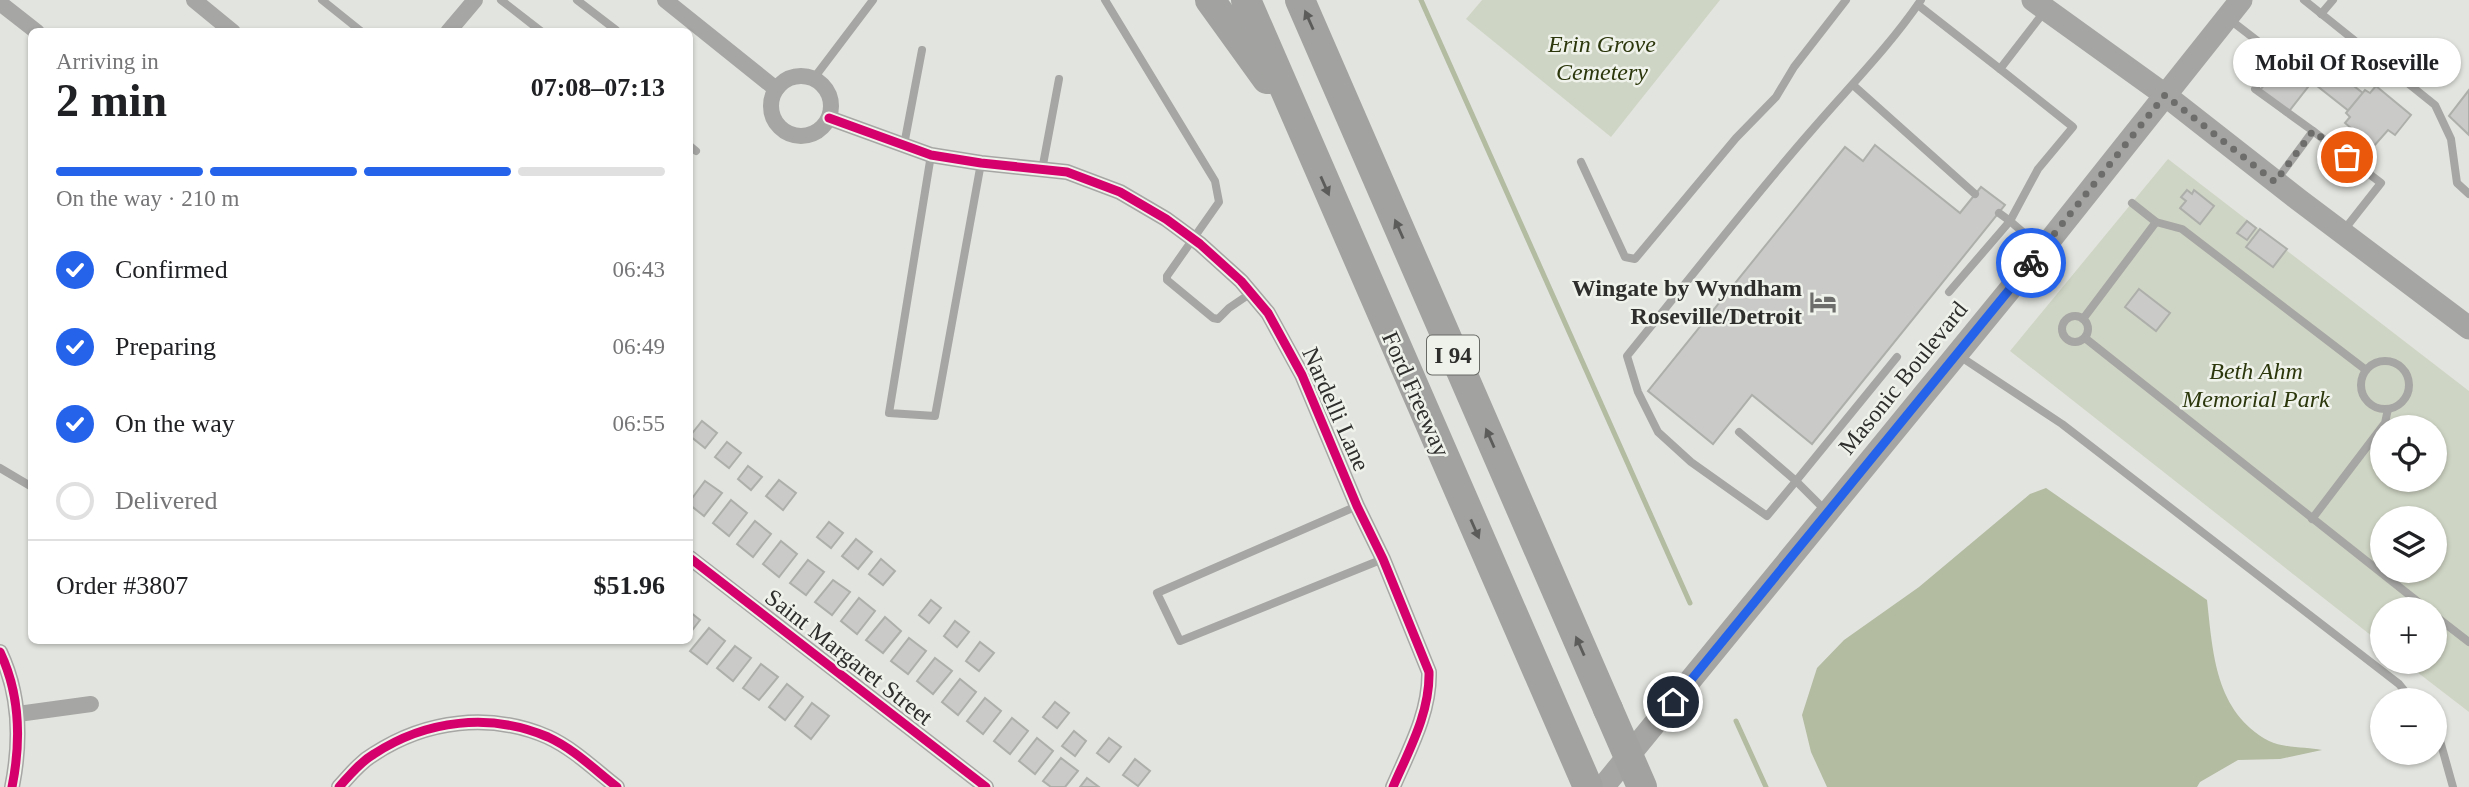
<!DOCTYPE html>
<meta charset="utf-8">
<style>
body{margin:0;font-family:"Times New Roman",serif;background:#f6f6f6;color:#202124;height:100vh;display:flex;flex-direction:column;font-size:26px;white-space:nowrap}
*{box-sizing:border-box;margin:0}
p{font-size:23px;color:#757577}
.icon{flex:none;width:38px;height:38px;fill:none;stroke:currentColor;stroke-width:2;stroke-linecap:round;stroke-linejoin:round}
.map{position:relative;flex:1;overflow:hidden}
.drawer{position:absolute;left:28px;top:28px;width:665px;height:616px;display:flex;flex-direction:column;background:#fff;border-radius:10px;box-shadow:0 2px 5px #0004}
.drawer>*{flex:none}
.buttons{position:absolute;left:2370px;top:415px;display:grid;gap:14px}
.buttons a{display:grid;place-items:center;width:77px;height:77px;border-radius:50%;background:#fff;box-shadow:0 2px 5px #0004;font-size:35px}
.pin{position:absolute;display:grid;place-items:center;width:60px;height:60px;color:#fff;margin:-30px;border:4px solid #fff;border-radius:50%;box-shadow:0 2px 7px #0007}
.courier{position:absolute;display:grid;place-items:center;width:70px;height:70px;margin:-35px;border:5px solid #2563eb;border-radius:50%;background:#fff;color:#222;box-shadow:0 2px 9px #0007}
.bubble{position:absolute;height:49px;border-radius:24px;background:#fff;box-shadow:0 2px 5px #0004;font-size:23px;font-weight:600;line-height:49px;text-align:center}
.overview em{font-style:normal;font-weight:600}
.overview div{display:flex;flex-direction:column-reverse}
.overview{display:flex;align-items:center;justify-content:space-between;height:119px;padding:0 28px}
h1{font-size:46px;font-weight:600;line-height:52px}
.bar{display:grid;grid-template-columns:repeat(4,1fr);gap:10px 7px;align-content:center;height:84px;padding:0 28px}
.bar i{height:9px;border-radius:5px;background:#e0e0e0}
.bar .current{background:#2563eb}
.bar p{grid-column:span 4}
.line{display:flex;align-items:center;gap:18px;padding:0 28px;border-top:2px solid #e0e0e0}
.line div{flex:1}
ol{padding:0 28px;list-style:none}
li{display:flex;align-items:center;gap:21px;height:77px}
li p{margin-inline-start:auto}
li .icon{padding:7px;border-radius:50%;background:#2563eb;color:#fff;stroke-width:4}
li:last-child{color:#757577}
li i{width:38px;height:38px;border:4px solid #e0e0e0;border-radius:50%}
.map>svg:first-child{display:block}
</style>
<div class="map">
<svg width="2469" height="787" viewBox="0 0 2469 787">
<rect width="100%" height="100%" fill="#e2e4df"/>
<!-- green -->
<g fill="#cfd5c4" fill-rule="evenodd">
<path d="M1482,0H1720L1611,137L1466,19Z"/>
<path d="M2168,159L2469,391V712L2404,662H2434V609H2382V644L2010,351ZM2382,427H2434V480H2382ZM2382,518H2434V570H2382Z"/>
</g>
<!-- water -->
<path fill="#b3bba1" d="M2046,488L2207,600C2213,653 2215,712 2269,741C2283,748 2306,747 2322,750L2280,759L2238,760L2200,782L2197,787H1827L1811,752L1802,715L1817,668L1844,640L1919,587L2030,494Z"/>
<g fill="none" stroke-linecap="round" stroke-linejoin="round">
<!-- stream -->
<g stroke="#b3bba1" stroke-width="5">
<path d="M1421,0L1690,603"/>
<path d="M1736,721L1766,787"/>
</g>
</g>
<!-- building -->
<g fill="#cacbc8" stroke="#adafab" stroke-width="2">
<path d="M2297,42L2368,97L2354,115L2312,82L2286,115L2258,93Z"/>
<path d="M2376,86L2411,115L2395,135L2388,130L2373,147L2345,123L2350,117L2346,113L2365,90L2370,93Z"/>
<path d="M2469,90V135L2449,116Z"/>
<path d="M1875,145L1960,213L1981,187L2005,205L1812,444L1752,395L1713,444L1648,391L1845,147L1863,161Z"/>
<path d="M2187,190L2192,194L2194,190L2214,206L2200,224L2180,208L2186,201L2181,197Z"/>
<path d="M2247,221L2256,228L2247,240L2237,233Z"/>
<path d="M2260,229L2287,249L2273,267L2246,247Z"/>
<path d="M2139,289L2170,313L2156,331L2125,307Z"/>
<path d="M702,421L717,433L705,448L690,436Z"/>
<path d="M727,442L741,453L729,468L715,457Z"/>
<path d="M748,466L762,477L751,490L738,479Z"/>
<path d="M779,480L796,493L783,510L766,496Z"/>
<path d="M705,481L722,493L704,516L690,505V501Z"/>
<path d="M731,500L747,513L729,536L713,523Z"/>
<path d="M755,521L771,534L753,557L737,544Z"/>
<path d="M829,522L843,533L831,548L817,537Z"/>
<path d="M856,539L872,552L858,569L842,556Z"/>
<path d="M781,541L797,554L779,577L763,564Z"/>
<path d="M881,559L895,571L883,585L869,574Z"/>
<path d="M808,560L824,572L806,595L790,583Z"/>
<path d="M833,580L850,592L832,615L815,602Z"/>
<path d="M859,598L875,611L857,634L841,621Z"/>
<path d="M931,600L941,608L929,623L919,615Z"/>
<path d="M690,612L700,620L690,633Z"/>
<path d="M885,617L901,631L883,653L866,640Z"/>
<path d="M955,621L969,632L957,647L944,636Z"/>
<path d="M709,628L725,641L707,664L690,651Z"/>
<path d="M909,638L926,651L908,674L891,661Z"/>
<path d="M980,642L994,653L979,671L966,661Z"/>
<path d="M735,646L751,658L733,681L717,668Z"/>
<path d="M935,658L952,671L933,694L917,681Z"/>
<path d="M761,664L778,677L759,700L743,688Z"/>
<path d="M960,679L976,692L958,715L942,702Z"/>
<path d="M787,684L803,697L785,720L769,707Z"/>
<path d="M985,698L1001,711L983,734L967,721Z"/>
<path d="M1055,702L1069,713L1057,728L1043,717Z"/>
<path d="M812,703L829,716L811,739L795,726Z"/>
<path d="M1012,718L1028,731L1010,754L994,741Z"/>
<path d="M1074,731L1086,741L1075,756L1062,746Z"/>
<path d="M1037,738L1053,751L1035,774L1019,761Z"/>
<path d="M1109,738L1121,747L1109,762L1097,753Z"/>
<path d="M1061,758L1078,771L1065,787H1051L1043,781Z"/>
<path d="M1135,759L1150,771L1138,786L1123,775Z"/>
<path d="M1087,778L1099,787H1080Z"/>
</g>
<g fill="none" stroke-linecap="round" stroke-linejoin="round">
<!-- lane -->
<g stroke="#a6a6a4" stroke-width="8">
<path d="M322,0L362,32"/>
<path d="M501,0L542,32"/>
<path d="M577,0L616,30"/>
<path d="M1105,0L1215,181L1219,202L1167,276V280L1213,318L1218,319L1229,308L1251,293"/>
<path d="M2304,0L2435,105L2451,139L2457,183L2469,194"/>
<path d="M1918,5L2000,69"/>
<path d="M2321,14L2333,0"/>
<path d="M2229,19L2273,53L2255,89L2313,131"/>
<path d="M814,78L873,0"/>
<path d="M1853,85L1975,194"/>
<path d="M904,145L922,50"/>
<path d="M690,146L696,151"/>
<path d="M931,155L889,413L935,416L981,163"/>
<path d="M1581,162L1625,257L1635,259L1736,138L1776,97L1794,67L1846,0"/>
<path d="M1042,170L1059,79"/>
<path d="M2276,181L2313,131L2381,183L2344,230"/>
<path d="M2132,203L2156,222L2182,229L2366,370"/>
<path d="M2041,248L2010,221L2038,169L2073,127L2000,69L2044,12"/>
<path d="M1949,292L2010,221L1999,213"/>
<circle cx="2075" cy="329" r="13"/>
<path d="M2083,319L2156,222"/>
<path d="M2085,338L2427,609"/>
<path d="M1958,355L2062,424L2399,684L2412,700"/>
<circle cx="2385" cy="385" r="24"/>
<path d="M1739,432L1796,481L1897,357"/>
<path d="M0,468L32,487"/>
<path d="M1357,506L1157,593L1180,641L1383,559"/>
<path d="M1826,511L1796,481L1767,516L1691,462L1658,432L1638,392L1627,356C1688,281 1748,203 1812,130C1849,87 1889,47 1921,0"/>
<path d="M2312,519L2385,423L2388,409"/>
<path d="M2434,615L2469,642"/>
<path d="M2434,726L2437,730L2453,787"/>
</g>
<!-- street -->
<g stroke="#a6a6a4" stroke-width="16">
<path d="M194,0L233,32"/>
<path d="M665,0L776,89"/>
<path d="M0,3L37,32"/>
<path d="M448,32L475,0"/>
<circle cx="801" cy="106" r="30"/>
<path d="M829,118L931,155L981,163L1067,172L1120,192L1166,219L1200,244L1241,281L1268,313L1302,375L1357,506L1383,559L1429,672C1430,713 1409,750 1393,787"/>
<path d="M690,558L986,787"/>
<path d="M0,652C20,694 21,742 12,787"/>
<path d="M18,714L91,704"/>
<path d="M339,787C350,775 360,762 374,754C426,720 490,712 548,737C574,749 595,770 617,787"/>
</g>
<!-- secondary -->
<g stroke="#a5a5a3" stroke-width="23">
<path d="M2033,0L2165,95L2299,200L2469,328"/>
<path d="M1603,787L2043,249L2241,0"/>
</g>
<!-- highway -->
<g stroke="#a2a3a0" stroke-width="30">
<path d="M1210,0L1267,79"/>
<path d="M1246,0L1588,787"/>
<path d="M1300,0L1608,709"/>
</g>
<!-- highway-bridge -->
<path stroke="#a2a3a0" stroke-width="30" d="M1608,709L1642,787"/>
<defs>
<g id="cycleway">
<path d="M829,118L931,155L981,163L1067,172L1120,192L1166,219L1200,244L1241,281L1268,313L1302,375L1357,506L1383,559L1429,672C1430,713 1409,750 1393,787"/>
<path d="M690,558L986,787"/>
<path d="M0,652C20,694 21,742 12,787"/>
<path d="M339,787C350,775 360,762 374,754C426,720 490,712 548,737C574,749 595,770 617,787"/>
</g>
</defs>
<!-- cycleway casing -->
<use href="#cycleway" stroke="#eff2eb" stroke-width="13"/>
<!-- cycleway -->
<use href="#cycleway" stroke="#d6006c" stroke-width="9"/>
</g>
<!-- one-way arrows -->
<defs><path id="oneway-solid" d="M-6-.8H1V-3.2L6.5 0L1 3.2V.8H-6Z" transform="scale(1.75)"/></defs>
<g fill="#5c5d5b">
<use href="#oneway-solid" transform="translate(1309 20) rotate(-114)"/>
<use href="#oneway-solid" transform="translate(1325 186) rotate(66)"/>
<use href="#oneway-solid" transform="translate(1399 229) rotate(-114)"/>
<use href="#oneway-solid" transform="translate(1490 438) rotate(-114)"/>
<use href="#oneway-solid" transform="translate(1475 529) rotate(66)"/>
<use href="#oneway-solid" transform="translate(1580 646) rotate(-114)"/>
</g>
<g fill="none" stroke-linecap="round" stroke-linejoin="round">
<!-- done -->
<path stroke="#6d6e6b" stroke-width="7" stroke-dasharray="0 12.6" d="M2031,263L2165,95L2275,182L2313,131L2347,157"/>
<!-- route -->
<path stroke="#2563eb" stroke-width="9" d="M1673,702L2031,263"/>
</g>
<!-- icons -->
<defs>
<symbol id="hotel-bare" viewBox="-9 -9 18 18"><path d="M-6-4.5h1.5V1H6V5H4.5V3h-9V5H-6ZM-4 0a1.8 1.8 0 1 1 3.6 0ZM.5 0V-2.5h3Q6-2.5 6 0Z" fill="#6d6e6b" stroke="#eff2eb" stroke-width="2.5" paint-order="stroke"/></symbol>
</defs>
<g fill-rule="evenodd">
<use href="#hotel-bare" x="1804" y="283" width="38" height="38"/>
</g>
<g text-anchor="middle" stroke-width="5" stroke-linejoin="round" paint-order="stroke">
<!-- shield labels -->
<rect fill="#eff2eb" stroke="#686a66" stroke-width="2" x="1427" y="335.5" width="52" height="39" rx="5"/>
<g font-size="23" font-weight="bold" fill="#2e2f2d">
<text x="1453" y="363">I 94</text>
</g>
<!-- park labels -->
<g font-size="24" font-style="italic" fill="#2c370c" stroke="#eff2eb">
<text x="1602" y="52">Erin Grove<tspan x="1602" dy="28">Cemetery</tspan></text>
<text x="2256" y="379">Beth Ahm<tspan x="2256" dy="28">Memorial Park</tspan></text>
</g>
<!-- poi labels -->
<g font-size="24" font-weight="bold" fill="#2e2f2d" stroke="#eff2eb" text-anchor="end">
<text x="1802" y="296">Wingate by Wyndham<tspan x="1802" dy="28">Roseville/Detroit</tspan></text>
</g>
<!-- street labels -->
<g font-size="24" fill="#2e2f2d" stroke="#eff2eb">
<text transform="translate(1903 378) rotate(-51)" y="8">Masonic Boulevard</text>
<text transform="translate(1416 394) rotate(66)" y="8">Ford Freeway</text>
<text transform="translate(1336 409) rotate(66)" y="8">Nardelli Lane</text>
<text transform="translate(849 657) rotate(38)" y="8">Saint Margaret Street</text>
</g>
</g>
</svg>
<div class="buttons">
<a><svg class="icon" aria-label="locate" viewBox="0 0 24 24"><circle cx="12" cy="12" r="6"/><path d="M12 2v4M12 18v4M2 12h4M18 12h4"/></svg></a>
<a><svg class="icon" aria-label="layers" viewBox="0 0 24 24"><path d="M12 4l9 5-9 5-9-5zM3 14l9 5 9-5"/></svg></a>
<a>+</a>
<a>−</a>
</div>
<div class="pin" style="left:2347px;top:157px;background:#ea580c"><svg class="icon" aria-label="bag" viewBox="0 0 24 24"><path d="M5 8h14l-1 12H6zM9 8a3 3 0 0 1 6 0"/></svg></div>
<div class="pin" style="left:1673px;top:702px;background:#1f2937"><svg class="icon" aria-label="home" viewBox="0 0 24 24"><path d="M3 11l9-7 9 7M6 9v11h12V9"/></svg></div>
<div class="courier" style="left:2031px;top:263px"><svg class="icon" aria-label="bike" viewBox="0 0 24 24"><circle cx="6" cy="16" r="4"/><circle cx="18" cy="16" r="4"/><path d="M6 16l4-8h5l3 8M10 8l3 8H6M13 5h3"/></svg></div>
<div class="bubble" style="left:2233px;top:38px;width:228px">Mobil Of Roseville</div>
<section class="drawer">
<div class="overview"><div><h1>2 min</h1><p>Arriving in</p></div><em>07:08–07:13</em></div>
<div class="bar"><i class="current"></i><i class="current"></i><i class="current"></i><i></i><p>On the way · 210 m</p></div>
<ol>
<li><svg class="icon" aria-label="check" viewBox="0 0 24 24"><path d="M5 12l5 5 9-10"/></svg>Confirmed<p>06:43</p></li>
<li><svg class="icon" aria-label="check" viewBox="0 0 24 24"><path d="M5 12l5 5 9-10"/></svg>Preparing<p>06:49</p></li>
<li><svg class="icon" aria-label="check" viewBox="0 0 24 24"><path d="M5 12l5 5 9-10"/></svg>On the way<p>06:55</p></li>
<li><i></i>Delivered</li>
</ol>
<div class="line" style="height:91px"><div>Order #3807</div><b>$51.96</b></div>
</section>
</div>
